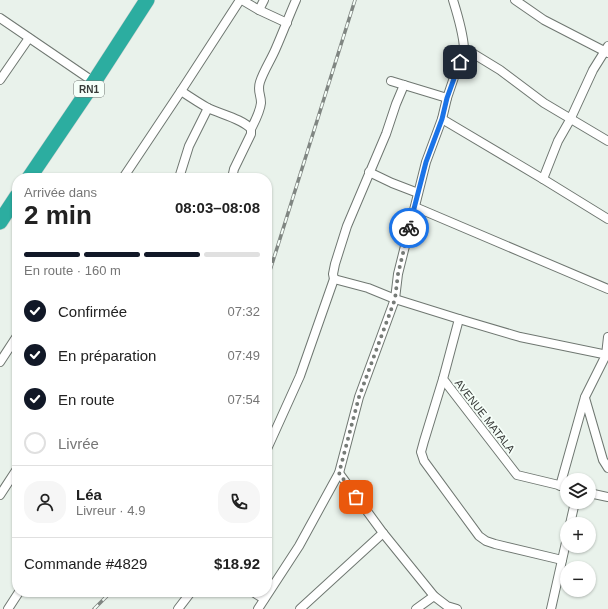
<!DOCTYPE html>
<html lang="fr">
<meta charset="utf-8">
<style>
body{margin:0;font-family:Helvetica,sans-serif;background:#f6f6f6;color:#222;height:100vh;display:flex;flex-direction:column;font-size:15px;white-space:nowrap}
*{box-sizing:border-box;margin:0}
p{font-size:13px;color:#767676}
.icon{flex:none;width:22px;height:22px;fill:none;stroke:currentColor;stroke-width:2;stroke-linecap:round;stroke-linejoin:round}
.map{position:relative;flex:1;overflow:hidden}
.drawer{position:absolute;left:12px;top:173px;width:260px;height:424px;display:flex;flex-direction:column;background:#fff;border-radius:16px;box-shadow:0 1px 3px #0004}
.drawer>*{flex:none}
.tools{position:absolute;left:560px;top:473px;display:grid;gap:8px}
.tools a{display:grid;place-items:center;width:36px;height:36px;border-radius:50%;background:#fff;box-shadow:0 1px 3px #0004;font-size:20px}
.pin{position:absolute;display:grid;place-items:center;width:34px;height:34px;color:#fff;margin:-17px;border-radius:8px;box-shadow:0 2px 6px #0006}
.courier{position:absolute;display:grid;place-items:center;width:40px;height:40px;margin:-20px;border:3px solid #1a73e8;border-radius:50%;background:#fff;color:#222;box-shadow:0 1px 5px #0007}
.head em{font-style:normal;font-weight:600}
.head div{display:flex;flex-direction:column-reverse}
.head{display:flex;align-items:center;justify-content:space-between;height:68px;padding:0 12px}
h1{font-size:26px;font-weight:600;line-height:30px}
.bar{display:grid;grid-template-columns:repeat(4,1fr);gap:6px 4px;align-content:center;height:48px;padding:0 12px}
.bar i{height:5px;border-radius:3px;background:#e0e0e0}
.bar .current{background:#111827}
.bar p{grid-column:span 4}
.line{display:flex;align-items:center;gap:10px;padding:0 12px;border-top:1px solid #e0e0e0}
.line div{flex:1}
.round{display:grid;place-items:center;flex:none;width:42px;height:42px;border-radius:16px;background:#f6f6f6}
ol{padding:0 12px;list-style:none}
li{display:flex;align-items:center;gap:12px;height:44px}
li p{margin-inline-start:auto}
li .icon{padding:4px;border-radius:50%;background:#111827;color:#fff;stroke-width:4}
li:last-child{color:#767676}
li i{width:22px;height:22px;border:2px solid #e0e0e0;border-radius:50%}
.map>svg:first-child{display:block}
</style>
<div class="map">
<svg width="608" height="609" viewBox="0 0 608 609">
<rect width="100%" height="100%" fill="#e9f2eb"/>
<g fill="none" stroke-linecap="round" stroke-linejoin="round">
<defs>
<g id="street">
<path d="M242,0L259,10L287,23"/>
<path d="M515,0L544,20L608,53"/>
<path d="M259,10L264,0"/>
<path d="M0,18L94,82"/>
<path d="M464,48L500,70L544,103L608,141"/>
<path d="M0,80L29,38"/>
<path d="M391,81L447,98"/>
<path d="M181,91C190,97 199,103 208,108C220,114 243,119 251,129V134L234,169L232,178"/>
<path d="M442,119L543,179L608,219"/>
<path d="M251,129C255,121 260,112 261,103C261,94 257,91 260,82C264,70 271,60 276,48C283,32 289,16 296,0"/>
<path d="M369,172L392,183L418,193"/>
<path d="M123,178L181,91L240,0"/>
<path d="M179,178L189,146L208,108"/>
<path d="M543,179L558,141L570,120L593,70L608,46"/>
<path d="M415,207L608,289"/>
<path d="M334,279L333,274L335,264L347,226L386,134L396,104L404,85"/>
<path d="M459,319L443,379L517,475L567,487"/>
<path d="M0,362L17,336"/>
<path d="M443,379L424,441L421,452L424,461L479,536L486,541L495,544L562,560"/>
<path d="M585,398L603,460L608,468"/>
<path d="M267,449L300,376L334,279L368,288L395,299L459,319L520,337L608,355"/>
<path d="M339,473L383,533L434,596L447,606L457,609"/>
<path d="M560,486L585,397L606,355L608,337"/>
<path d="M589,493L608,497"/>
<path d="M0,495L17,469"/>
<path d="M570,524L575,502"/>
<path d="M253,592L264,599"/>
<path d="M8,609L19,592"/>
<path d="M178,609L191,592"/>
<path d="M258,609L299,546L339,473L359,397L395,299L398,274L426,162L442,119L447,98L464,48C463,32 458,16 453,0"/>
<path d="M300,609L383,533"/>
<path d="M416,609L434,596"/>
<path d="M551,609L567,538"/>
</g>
<g id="highway">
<path d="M29,178L94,82L147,0"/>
<path d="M0,222L17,196"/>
</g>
</defs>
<!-- street casing -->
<use href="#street" stroke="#6f7771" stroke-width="10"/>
<!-- highway casing -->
<use href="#highway" stroke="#cfd0cf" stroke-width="16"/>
<!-- street -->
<use href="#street" stroke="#fff" stroke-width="8"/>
<!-- highway -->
<use href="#highway" stroke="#2cada0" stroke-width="15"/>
<defs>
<g id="rail">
<path d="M267,280L355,0"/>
<path d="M94,609L111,592"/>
</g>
</defs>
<!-- rail casing -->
<use href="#rail" stroke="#808682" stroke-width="3.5"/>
<!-- rail -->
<use href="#rail" stroke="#f6fff9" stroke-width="2" stroke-dasharray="6" stroke-linecap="butt"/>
</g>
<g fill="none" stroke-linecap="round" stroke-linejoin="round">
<!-- done -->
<path stroke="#767b77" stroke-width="4" stroke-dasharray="0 7.2" d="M356,497L339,473L359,397L395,299L398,274L409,228"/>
<!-- route -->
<path stroke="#1a73e8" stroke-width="5" d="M409,228L426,162L442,119L447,98L460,62"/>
</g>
<g text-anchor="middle" stroke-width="3.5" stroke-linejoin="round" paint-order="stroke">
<!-- shield labels -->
<rect fill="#f6fff9" stroke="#717673" stroke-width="1" x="74" y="81" width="30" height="16" rx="3"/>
<g font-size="10" font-weight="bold" fill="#383b39">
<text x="89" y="93">RN1</text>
</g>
<!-- street labels -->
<g font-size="11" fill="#383b39" stroke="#f6fff9">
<text transform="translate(485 416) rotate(52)" y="4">AVENUE MATALA</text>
</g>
</g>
</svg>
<div class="tools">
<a><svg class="icon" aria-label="layers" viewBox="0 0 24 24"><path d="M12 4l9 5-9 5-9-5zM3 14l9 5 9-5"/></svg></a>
<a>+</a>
<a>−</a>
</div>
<div class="pin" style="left:356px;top:497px;background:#ea580c"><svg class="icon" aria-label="bag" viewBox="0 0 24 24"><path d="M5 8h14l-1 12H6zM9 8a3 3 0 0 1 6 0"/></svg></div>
<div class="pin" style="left:460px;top:62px;background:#1f2937"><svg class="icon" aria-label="home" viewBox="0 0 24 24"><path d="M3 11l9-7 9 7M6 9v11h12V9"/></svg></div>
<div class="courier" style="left:409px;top:228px"><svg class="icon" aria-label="bike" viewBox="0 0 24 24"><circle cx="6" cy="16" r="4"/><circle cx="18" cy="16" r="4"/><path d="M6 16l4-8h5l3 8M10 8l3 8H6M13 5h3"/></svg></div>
<section class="drawer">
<div class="head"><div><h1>2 min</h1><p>Arrivée dans</p></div><em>08:03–08:08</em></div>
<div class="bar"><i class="current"></i><i class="current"></i><i class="current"></i><i></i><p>En route · 160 m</p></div>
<ol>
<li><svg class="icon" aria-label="check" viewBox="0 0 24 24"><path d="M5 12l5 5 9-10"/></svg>Confirmée<p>07:32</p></li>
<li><svg class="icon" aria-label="check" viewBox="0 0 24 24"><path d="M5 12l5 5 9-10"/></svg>En préparation<p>07:49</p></li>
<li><svg class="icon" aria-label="check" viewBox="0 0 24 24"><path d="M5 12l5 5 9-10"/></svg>En route<p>07:54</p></li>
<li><i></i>Livrée</li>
</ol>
<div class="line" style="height:72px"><a class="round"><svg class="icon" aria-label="person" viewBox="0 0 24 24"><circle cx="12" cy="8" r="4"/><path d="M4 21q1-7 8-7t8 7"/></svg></a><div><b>Léa</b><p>Livreur · 4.9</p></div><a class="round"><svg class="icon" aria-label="phone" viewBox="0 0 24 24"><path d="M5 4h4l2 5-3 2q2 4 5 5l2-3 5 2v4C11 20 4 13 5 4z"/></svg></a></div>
<div class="line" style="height:52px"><div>Commande #4829</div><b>$18.92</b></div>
</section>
</div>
